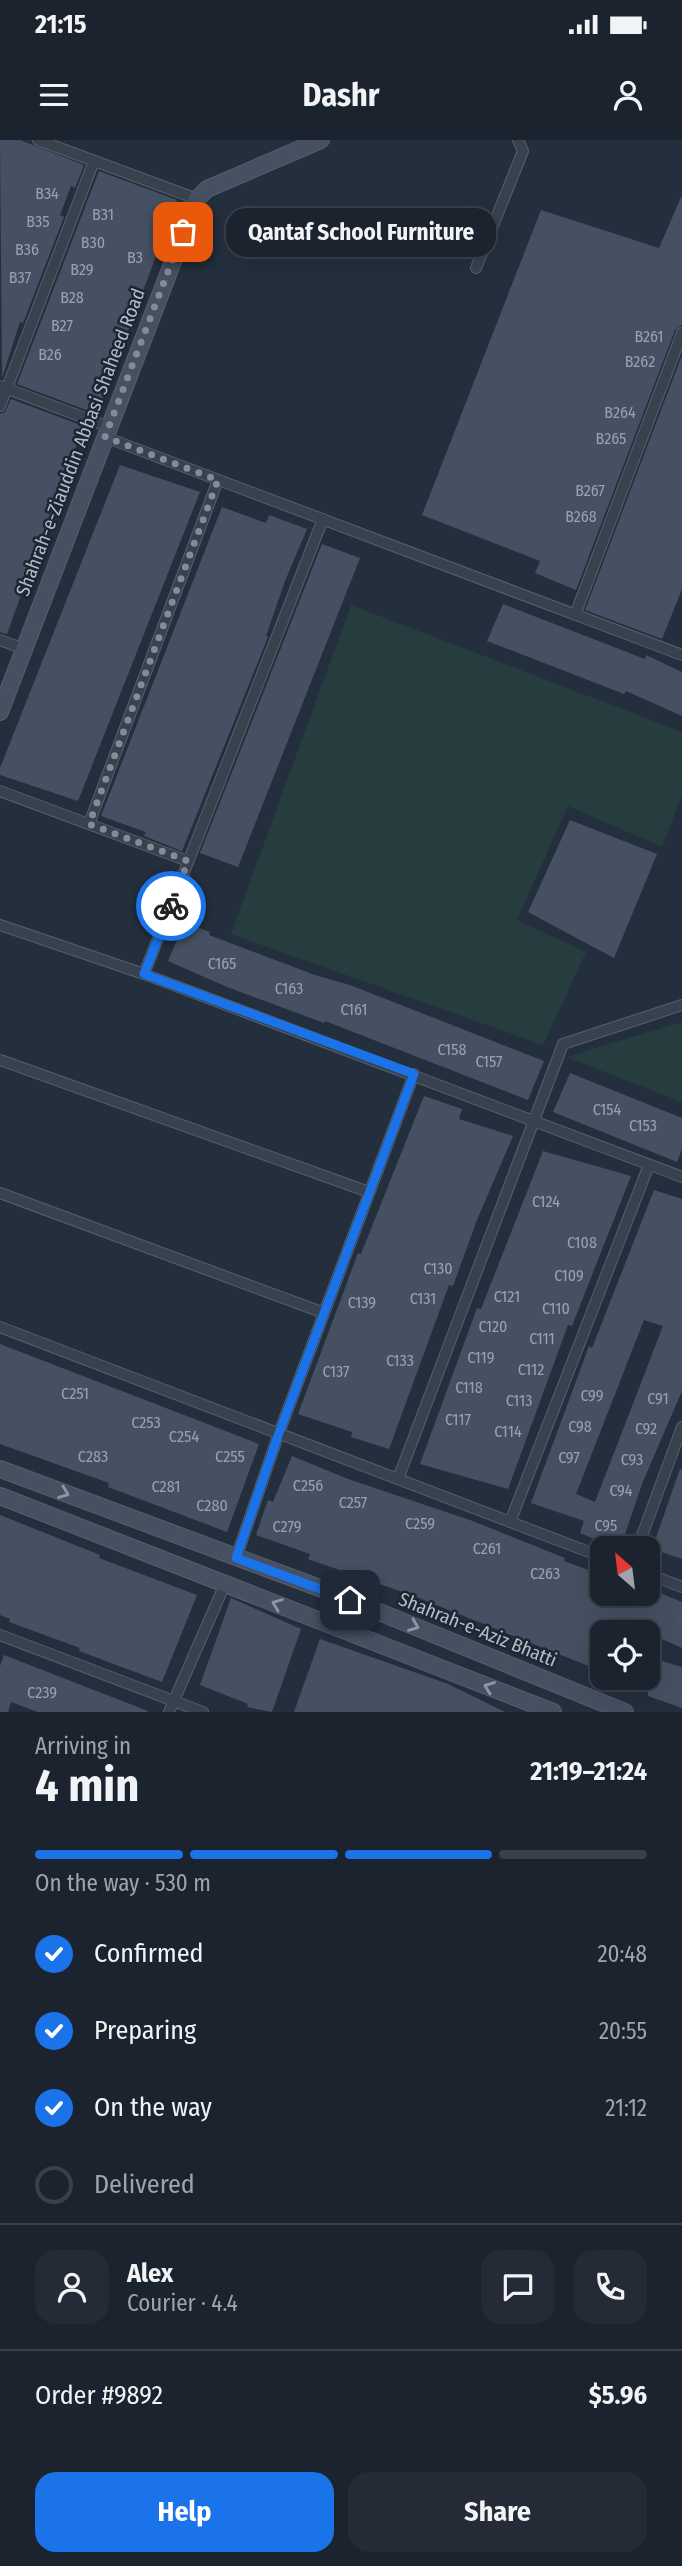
<!DOCTYPE html>
<meta charset="utf-8">
<style>
body{margin:0;font-family:"Fira Sans Condensed",sans-serif;background:#242b36;color:#f1f3f6;height:100vh;display:flex;flex-direction:column;font-size:26px;white-space:nowrap}
*{box-sizing:border-box;margin:0}
p{font-size:23px;color:#a0a4aa}
.icon{flex:none;width:38px;height:38px;fill:none;stroke:currentColor;stroke-width:2;stroke-linecap:round;stroke-linejoin:round}
.map{position:relative;height:1572px;overflow:hidden}
.sheet{display:flex;flex-direction:column;background:#1b232e;flex:1}
.sheet>*{flex:none}
.needle{width:46px;rotate:332deg}
.tools{position:absolute;left:590px;top:1396px;display:grid;gap:14px}
.tools a{display:grid;place-items:center;width:70px;height:70px;border-radius:14px;background:#1b232e;box-shadow:0 7px 28px #0002,0 0 0 2px #39404a;font-size:35px}
.pin{position:absolute;display:grid;place-items:center;width:60px;height:60px;color:#fff;margin:-30px;border-radius:14px;box-shadow:0 4px 10px #0006}
.courier{position:absolute;display:grid;place-items:center;width:70px;height:70px;margin:-35px;border:5px solid #1a73e8;border-radius:50%;background:#fff;color:#222;box-shadow:0 2px 9px #0007}
.bubble{position:absolute;height:49px;border-radius:21px;background:#1b232e;box-shadow:0 7px 28px #0002,0 0 0 2px #39404a;font-size:23px;font-weight:700;line-height:49px;text-align:center}
.head em{font-style:normal;font-weight:700}
.head div{display:flex;flex-direction:column-reverse}
.head{display:flex;align-items:center;justify-content:space-between;height:119px;padding:0 35px}
h1{font-size:46px;font-weight:700;line-height:52px}
.bar{display:grid;grid-template-columns:repeat(4,1fr);gap:10px 7px;align-content:center;height:84px;padding:0 35px}
.bar i{height:9px;border-radius:5px;background:#39404a}
.bar .current{background:#1a73e8}
.bar p{grid-column:span 4}
.line{display:flex;align-items:center;gap:18px;padding:0 35px;border-top:2px solid #39404a}
.line div{flex:1}
.round{display:grid;place-items:center;flex:none;width:74px;height:74px;border-radius:21px;background:#242b36}
ol{padding:0 35px;list-style:none}
li{display:flex;align-items:center;gap:21px;height:77px}
li p{margin-inline-start:auto}
li .icon{padding:7px;border-radius:50%;background:#1a73e8;color:#fff;stroke-width:4}
li:last-child{color:#a0a4aa}
li i{width:38px;height:38px;border:4px solid #39404a;border-radius:50%}
.primary-button{display:flex;gap:14px;margin-top:auto;padding:14px 35px}
.primary-button a{flex:1;height:80px;border-radius:21px;background:#1a73e8;color:#fff;font-size:28px;font-weight:700;line-height:80px;text-align:center}
.primary-button a+a{background:#242b36;color:#f1f3f6}
.status{display:flex;justify-content:space-between;align-items:center;height:49px;padding:0 35px;background:#1b232e;direction:ltr}
.status svg{height:19px;fill:currentColor}
header{display:flex;justify-content:space-between;align-items:center;height:91px;padding:0 35px;background:#1b232e;font-size:32px;font-weight:700}
.map>svg:first-child{display:block}
</style>
<div class="status"><b>21:15</b><svg viewBox="0 0 49 12"><path d="M0 12V9h3v3zM5 12V6h3v6zM10 12V3h3v9zM15 12V0h3v12zM26 1h20v11H26zM47 4h2v5h-2z"/></svg></div>
<header><svg class="icon" aria-label="menu" viewBox="0 0 24 24"><path d="M4 6h16M4 12h16M4 18h16"/></svg>Dashr<svg class="icon" aria-label="person" viewBox="0 0 24 24"><circle cx="12" cy="8" r="4"/><path d="M4 21q1-7 8-7t8 7"/></svg></header>
<div class="map">
<svg width="682" height="1572" viewBox="0 0 682 1572">
<rect width="100%" height="100%" fill="#242f3e"/>
<!-- green -->
<g fill="#263c3f">
<path d="M351,465L682,592V655L662,707L568,666L517,780L586,812L543,905L231,794Z"/>
<path d="M682,882V962L566,917Z"/>
</g>
<!-- building -->
<g fill="#455162" fill-rule="evenodd">
<path d="M0,0H20L84,25L75,48L71,46L60,75L64,77L23,183L20,182L2,238Z"/>
<path d="M99,31L177,60L97,274L17,244Z"/>
<path d="M682,55V185L675,190L576,450L535,433L540,421L422,375L541,70L659,108Z"/>
<path d="M682,215V449L662,499L585,470Z"/>
<path d="M11,259L86,287L80,304L77,303L40,411L30,439L27,438L7,494L0,492V274L5,272Z"/>
<path d="M120,325L200,352L78,661L0,635V628Z"/>
<path d="M222,367L266,383L269,375L307,389L285,441L266,496L268,497L182,711L144,696L146,692L101,676Z"/>
<path d="M322,404L360,418L238,727L200,713Z"/>
<path d="M503,464L645,519L646,515L682,532V576L626,551L624,554L487,501Z"/>
<path d="M570,680L657,714L614,818L528,772Z"/>
<path d="M185,782L210,792L209,795L315,835L350,845L544,921L528,960L325,881L324,883L227,847L168,821Z"/>
<path d="M570,933L682,978V1009L677,1022L553,972Z"/>
<path d="M424,956L462,969L459,979L513,996L477,1080L453,1146L449,1145L389,1309L351,1297L352,1292L298,1274L358,1113L361,1114Z"/>
<path d="M543,1011L631,1036L572,1186L568,1185L508,1349L420,1324L477,1168L481,1169Z"/>
<path d="M654,1050L682,1059V1251L642,1344L620,1409L580,1393L584,1381L531,1363L589,1206L592,1208ZM644,1180L663,1186L595,1362L576,1354Z"/>
<path d="M0,1204L259,1304L227,1392L108,1347L109,1343L0,1304Z"/>
<path d="M292,1316L348,1339L470,1380L565,1418L564,1421L602,1435V1454H648V1448L682,1462V1508L617,1479L610,1493H602V1513L596,1529L414,1456L308,1419L310,1414L256,1395L268,1360L273,1362Z"/>
<path d="M680,1329L682,1330V1419L652,1409Z"/>
<path d="M0,1375L100,1415L99,1418L197,1455L162,1542L79,1511L80,1508L9,1482L10,1479L0,1475Z"/>
<path d="M231,1458L301,1489L272,1572L247,1567L248,1564L200,1545Z"/>
<path d="M320,1499L448,1544L505,1572H294Z"/>
<path d="M4,1515L148,1571V1572H38L11,1562L8,1572H0V1526Z"/>
<path d="M648,1517L682,1527V1568L648,1556Z"/>
</g>
<g fill="none" stroke-linecap="round" stroke-linejoin="round">
<defs>
<g id="street">
<path d="M38,0L197,59"/>
<path d="M476,128L523,11L518,0"/>
<path d="M0,246L109,287"/>
<path d="M0,266L94,21"/>
<path d="M105,297L682,515"/>
<path d="M575,475L682,193"/>
<path d="M0,500L24,509"/>
<path d="M0,651L188,721"/>
<path d="M89,684L218,340"/>
<path d="M0,785L144,834L682,1037"/>
<path d="M144,834L323,379"/>
<path d="M0,920L369,1052"/>
<path d="M0,1053L324,1173"/>
<path d="M0,1187L602,1417"/>
<path d="M398,1339L563,904L682,865"/>
<path d="M510,1382L649,1025"/>
<path d="M637,1409L682,1287"/>
<path d="M236,1418L279,1293L414,934"/>
<path d="M648,1434L682,1447"/>
<path d="M0,1495L203,1572"/>
<path d="M169,1572L225,1444"/>
</g>
<g id="secondary">
<path d="M0,572L197,59L207,49L321,0"/>
<path d="M0,1329L325,1450L625,1572"/>
<path d="M0,1356L553,1572"/>
</g>
</defs>
<!-- street casing -->
<use href="#street" stroke="#565f6c" stroke-width="12"/>
<!-- secondary casing -->
<use href="#secondary" stroke="#565f6c" stroke-width="18"/>
<!-- street -->
<use href="#street" stroke="#38414e" stroke-width="10"/>
<!-- secondary -->
<use href="#secondary" stroke="#465061" stroke-width="16"/>
</g>
<!-- one-way arrows -->
<defs><path id="oneway-chevron" d="M-2-3.5L2.5 0L-2 3.5" fill="none" stroke-width="1.6" stroke-linecap="round" stroke-linejoin="round" transform="scale(1.75)"/></defs>
<g stroke="#8e96a5">
<use href="#oneway-chevron" transform="translate(64 1353) rotate(21)"/>
<use href="#oneway-chevron" transform="translate(277 1464) rotate(-159)"/>
<use href="#oneway-chevron" transform="translate(414 1486) rotate(22)"/>
<use href="#oneway-chevron" transform="translate(489 1547) rotate(-159)"/>
</g>
<g fill="none" stroke-linecap="round" stroke-linejoin="round">
<!-- done -->
<path stroke="#828b98" stroke-width="7" stroke-dasharray="0 12.6" d="M171,766L188,721L89,684L218,340L105,297L183,92"/>
<!-- route -->
<path stroke="#1a73e8" stroke-width="9" d="M171,766L144,834L414,934L279,1293L236,1418L350,1460"/>
</g>
<g text-anchor="middle" stroke-width="5" stroke-linejoin="round" paint-order="stroke">
<!-- number labels -->
<g font-size="16" fill="#98a1af">
<text x="47" y="59">B34</text>
<text x="103" y="80">B31</text>
<text x="38" y="87">B35</text>
<text x="93" y="108">B30</text>
<text x="27" y="115">B36</text>
<text x="135" y="123">B3</text>
<text x="82" y="135">B29</text>
<text x="20" y="143">B37</text>
<text x="72" y="163">B28</text>
<text x="62" y="191">B27</text>
<text x="649" y="202">B261</text>
<text x="50" y="220">B26</text>
<text x="640" y="227">B262</text>
<text x="620" y="278">B264</text>
<text x="611" y="304">B265</text>
<text x="590" y="356">B267</text>
<text x="581" y="382">B268</text>
<text x="222" y="829">C165</text>
<text x="289" y="854">C163</text>
<text x="354" y="875">C161</text>
<text x="452" y="915">C158</text>
<text x="489" y="927">C157</text>
<text x="607" y="975">C154</text>
<text x="643" y="991">C153</text>
<text x="546" y="1067">C124</text>
<text x="582" y="1108">C108</text>
<text x="438" y="1134">C130</text>
<text x="569" y="1141">C109</text>
<text x="507" y="1162">C121</text>
<text x="423" y="1164">C131</text>
<text x="362" y="1168">C139</text>
<text x="556" y="1174">C110</text>
<text x="493" y="1192">C120</text>
<text x="542" y="1204">C111</text>
<text x="481" y="1223">C119</text>
<text x="400" y="1226">C133</text>
<text x="531" y="1235">C112</text>
<text x="336" y="1237">C137</text>
<text x="469" y="1253">C118</text>
<text x="75" y="1259">C251</text>
<text x="592" y="1261">C99</text>
<text x="658" y="1264">C91</text>
<text x="519" y="1266">C113</text>
<text x="458" y="1285">C117</text>
<text x="146" y="1288">C253</text>
<text x="580" y="1292">C98</text>
<text x="646" y="1294">C92</text>
<text x="508" y="1297">C114</text>
<text x="184" y="1302">C254</text>
<text x="93" y="1322">C283</text>
<text x="230" y="1322">C255</text>
<text x="569" y="1323">C97</text>
<text x="632" y="1325">C93</text>
<text x="308" y="1351">C256</text>
<text x="166" y="1352">C281</text>
<text x="621" y="1356">C94</text>
<text x="353" y="1368">C257</text>
<text x="212" y="1371">C280</text>
<text x="420" y="1389">C259</text>
<text x="606" y="1391">C95</text>
<text x="287" y="1392">C279</text>
<text x="487" y="1414">C261</text>
<text x="545" y="1439">C263</text>
<text x="42" y="1558">C239</text>
</g>
<!-- street labels -->
<g font-size="19" fill="#b4bcc9" stroke="#1d2633">
<text transform="translate(80 302) rotate(-69)" y="7">Shahrah-e-Ziauddin Abbasi Shaheed Road</text>
<text transform="translate(478 1489) rotate(22)" y="7">Shahrah-e-Aziz Bhatti</text>
</g>
</g>
</svg>
<div class="tools">
<a><svg class="needle" viewBox="-14 -14 28 28"><path d="M0-13l5 13h-10z" fill="#e53935"/><path d="M0 13l5-13h-10z" fill="#a0a4aa"/></svg></a>
<a><svg class="icon" aria-label="locate" viewBox="0 0 24 24"><circle cx="12" cy="12" r="6"/><path d="M12 2v4M12 18v4M2 12h4M18 12h4"/></svg></a>
</div>
<div class="pin" style="left:183px;top:92px;background:#ea580c"><svg class="icon" aria-label="bag" viewBox="0 0 24 24"><path d="M5 8h14l-1 12H6zM9 8a3 3 0 0 1 6 0"/></svg></div>
<div class="pin" style="left:350px;top:1460px;background:#1f2937"><svg class="icon" aria-label="home" viewBox="0 0 24 24"><path d="M3 11l9-7 9 7M6 9v11h12V9"/></svg></div>
<div class="courier" style="left:171px;top:766px"><svg class="icon" aria-label="bike" viewBox="0 0 24 24"><circle cx="6" cy="16" r="4"/><circle cx="18" cy="16" r="4"/><path d="M6 16l4-8h5l3 8M10 8l3 8H6M13 5h3"/></svg></div>
<div class="bubble" style="left:226px;top:68px;width:270px">Qantaf School Furniture</div>
</div>
<section class="sheet">
<div class="head"><div><h1>4 min</h1><p>Arriving in</p></div><em>21:19–21:24</em></div>
<div class="bar"><i class="current"></i><i class="current"></i><i class="current"></i><i></i><p>On the way · 530 m</p></div>
<ol>
<li><svg class="icon" aria-label="check" viewBox="0 0 24 24"><path d="M5 12l5 5 9-10"/></svg>Confirmed<p>20:48</p></li>
<li><svg class="icon" aria-label="check" viewBox="0 0 24 24"><path d="M5 12l5 5 9-10"/></svg>Preparing<p>20:55</p></li>
<li><svg class="icon" aria-label="check" viewBox="0 0 24 24"><path d="M5 12l5 5 9-10"/></svg>On the way<p>21:12</p></li>
<li><i></i>Delivered</li>
</ol>
<div class="line" style="height:126px"><a class="round"><svg class="icon" aria-label="person" viewBox="0 0 24 24"><circle cx="12" cy="8" r="4"/><path d="M4 21q1-7 8-7t8 7"/></svg></a><div><b>Alex</b><p>Courier · 4.4</p></div><a class="round"><svg class="icon" aria-label="chat" viewBox="0 0 24 24"><path d="M4 5h16v11H9l-5 4z"/></svg></a><a class="round"><svg class="icon" aria-label="phone" viewBox="0 0 24 24"><path d="M5 4h4l2 5-3 2q2 4 5 5l2-3 5 2v4C11 20 4 13 5 4z"/></svg></a></div>
<div class="line" style="height:91px"><div>Order #9892</div><b>$5.96</b></div>
<div class="primary-button"><a>Help</a><a>Share</a></div>
</section>
